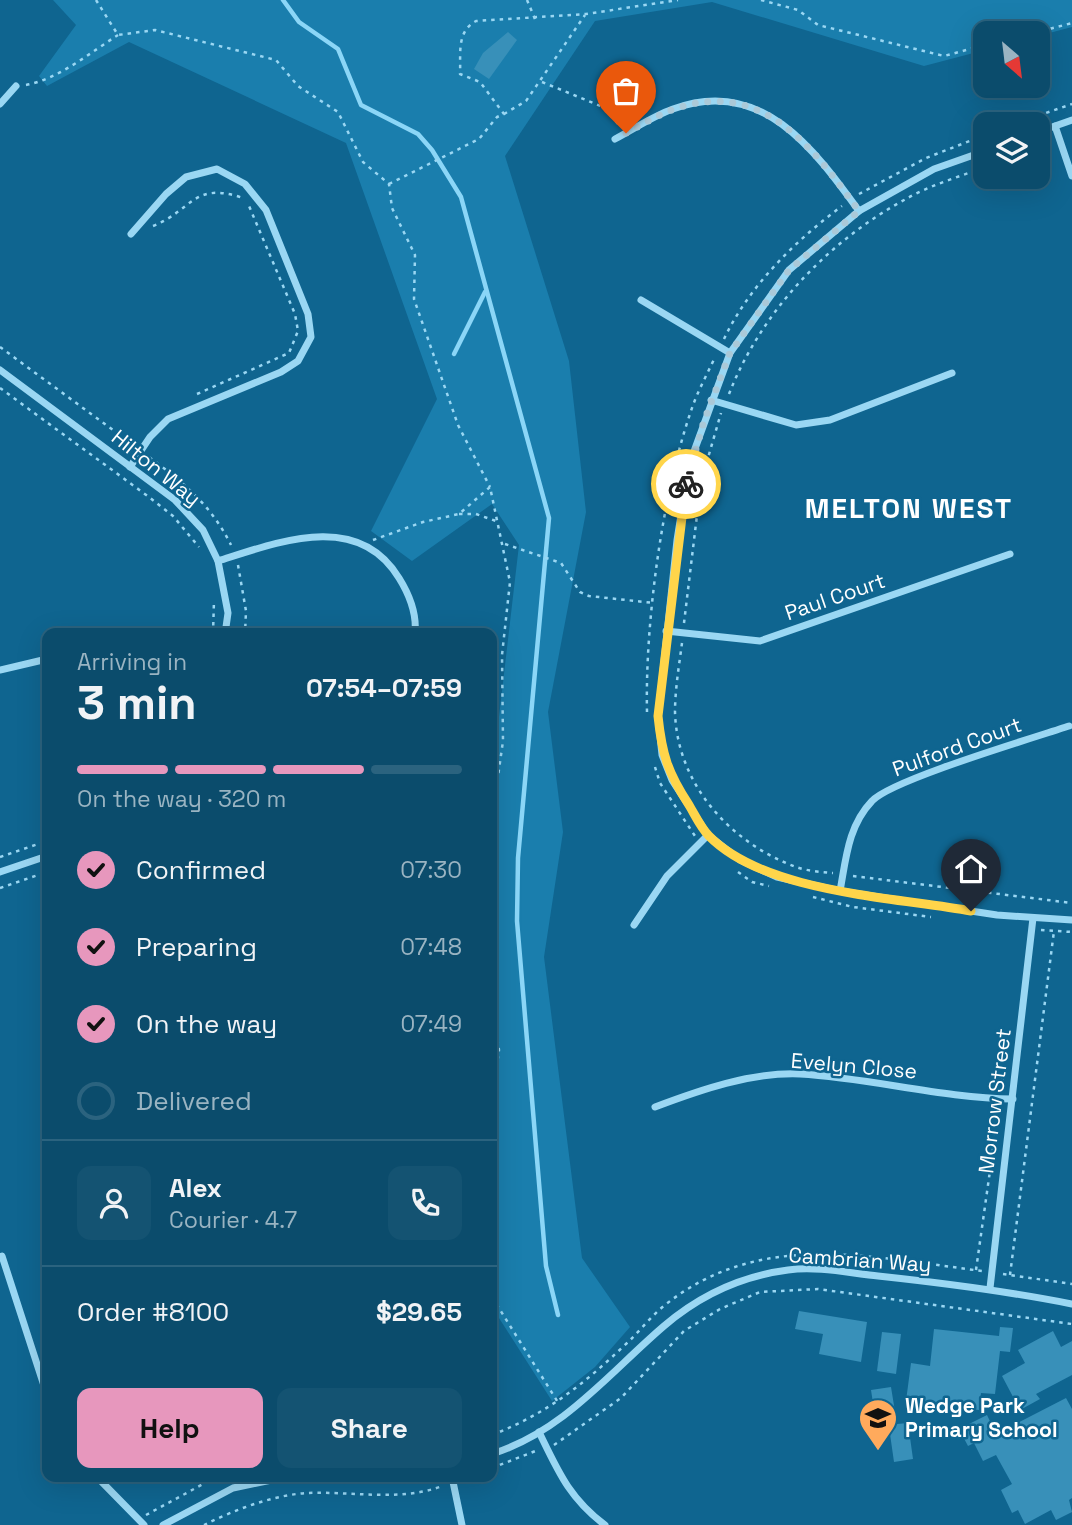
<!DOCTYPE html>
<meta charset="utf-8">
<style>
body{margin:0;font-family:"Space Grotesk",sans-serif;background:#145372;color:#f1f3f6;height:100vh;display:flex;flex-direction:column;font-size:26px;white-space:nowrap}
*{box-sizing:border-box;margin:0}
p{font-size:23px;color:#9ab4c2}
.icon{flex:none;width:38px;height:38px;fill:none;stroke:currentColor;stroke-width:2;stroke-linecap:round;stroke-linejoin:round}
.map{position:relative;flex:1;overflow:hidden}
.drawer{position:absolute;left:42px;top:628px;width:455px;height:854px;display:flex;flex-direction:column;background:#0b4c6c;border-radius:14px;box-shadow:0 7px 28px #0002,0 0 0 2px #2b637f}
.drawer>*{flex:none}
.needle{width:46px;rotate:152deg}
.fabs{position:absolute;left:973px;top:21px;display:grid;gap:14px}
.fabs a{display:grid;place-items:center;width:77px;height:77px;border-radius:14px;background:#0b4c6c;box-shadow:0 7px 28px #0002,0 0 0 2px #2b637f;font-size:35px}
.pin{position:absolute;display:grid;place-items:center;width:60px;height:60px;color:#fff;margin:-72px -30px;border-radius:50% 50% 50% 0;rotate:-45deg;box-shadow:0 0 7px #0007}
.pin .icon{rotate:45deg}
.courier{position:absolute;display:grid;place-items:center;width:70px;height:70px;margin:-35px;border:5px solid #ffd54a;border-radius:50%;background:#fff;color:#222;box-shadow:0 2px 9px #0007}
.summary em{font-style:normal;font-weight:600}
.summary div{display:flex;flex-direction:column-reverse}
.summary{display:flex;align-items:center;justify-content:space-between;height:119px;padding:0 35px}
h1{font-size:46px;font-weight:600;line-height:52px}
.bar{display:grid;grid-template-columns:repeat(4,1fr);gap:10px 7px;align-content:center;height:84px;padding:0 35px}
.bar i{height:9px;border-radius:5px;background:#2b637f}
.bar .current{background:#e797bd}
.bar p{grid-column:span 4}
.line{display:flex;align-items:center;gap:18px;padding:0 35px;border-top:2px solid #2b637f}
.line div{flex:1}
.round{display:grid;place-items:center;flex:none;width:74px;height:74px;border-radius:14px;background:#145372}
ol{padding:0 35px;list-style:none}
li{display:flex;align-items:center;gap:21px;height:77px}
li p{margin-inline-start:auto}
li .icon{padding:7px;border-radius:50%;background:#e797bd;color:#111;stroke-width:4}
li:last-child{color:#9ab4c2}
li i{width:38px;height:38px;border:4px solid #2b637f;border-radius:50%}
.action{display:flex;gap:14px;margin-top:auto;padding:14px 35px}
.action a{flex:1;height:80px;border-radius:14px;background:#e797bd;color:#111;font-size:28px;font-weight:600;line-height:80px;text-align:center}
.action a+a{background:#145372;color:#f1f3f6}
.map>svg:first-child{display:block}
</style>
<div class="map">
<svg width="1072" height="1525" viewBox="0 0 1072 1525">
<rect width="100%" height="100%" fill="#0f6590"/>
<!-- green -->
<path fill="#1a7ead" d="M53,0H1072V27L1038,36V33H985V50L924,66L712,2L595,21L505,156L569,361L586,512L548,712L563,832L544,957L582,1258L630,1327L595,1367L552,1401L492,1307V777L519,545L492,504L412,561L371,531L437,399L346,143L129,42L47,86L39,76L76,25Z"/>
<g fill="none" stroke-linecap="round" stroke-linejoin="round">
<!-- stream -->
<g stroke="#8bd6f7" stroke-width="4.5">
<path d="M283,0L299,22L338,49L361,105L418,134L432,150L461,197L549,518L518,858L517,921L546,1266L558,1315"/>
<path d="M454,354L485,292"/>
</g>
</g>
<!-- building -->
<g fill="#3890b9">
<path d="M508,32L517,40L489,79L474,69L483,53Z"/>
<path d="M799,1311L867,1322L861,1362L819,1354L823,1334L795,1329Z"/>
<path d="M1000,1327L1013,1328L1010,1352L1000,1351L995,1394L981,1393L979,1410L906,1401L911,1363L930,1366L934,1329L999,1336Z"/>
<path d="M1053,1331L1061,1347L1072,1341V1375L1036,1394L1040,1399L1020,1410L1002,1376L1025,1363L1018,1350Z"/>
<path d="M882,1332L901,1334L896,1374L877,1371Z"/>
<path d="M891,1387L897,1424L908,1423L913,1459L894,1462L889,1427L877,1429L871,1390Z"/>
<path d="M1066,1398L1072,1409V1498L1069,1500L1072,1512L1056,1520L1051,1510L1025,1524L1018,1510L1012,1513L1001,1490L1012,1484L996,1455L983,1461L974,1443L968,1446L959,1429L987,1415L996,1434Z"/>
</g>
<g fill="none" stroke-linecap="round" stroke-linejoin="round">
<!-- path -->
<g stroke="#9ad7f3" stroke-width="2.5" stroke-dasharray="3.5 5" stroke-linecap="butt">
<path d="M96,0L118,35L155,30L276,60L298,86L338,112L363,162L389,184L392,208L415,255L414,299L458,425L490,487"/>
<path d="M527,0L535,19"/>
<path d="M761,0L798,10L818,25L944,56L985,45"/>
<path d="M1034,33L1072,23"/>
<path d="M542,82L603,107L620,126"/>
<path d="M26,85C59,79 91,52 118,35"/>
<path d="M504,114L526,101L585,15"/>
<path d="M1014,124L1072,104"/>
<path d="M1038,149L1051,144"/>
<path d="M389,184L479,139L497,117L504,114L480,82L460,74C461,54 456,32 476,21L586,14L678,0"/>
<path d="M859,194L926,158L985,135"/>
<path d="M153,226C193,210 193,181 243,198"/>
<path d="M724,339C749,286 796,240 842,206"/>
<path d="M0,347L132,444"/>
<path d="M0,388L149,497L173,516L199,547"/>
<path d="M197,394L289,353L298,331L295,314L249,206"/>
<path d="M729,394C761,312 828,241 906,199C930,185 959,177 985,167"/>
<path d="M149,457C184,483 211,505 231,545"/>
<path d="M459,514H476L496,521"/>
<path d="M373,540L423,522L459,514L490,487L510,582L502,655L503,741L492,819"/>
<path d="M505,544L561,563L580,592L589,596L654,603"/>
<path d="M238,565L246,611L245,634"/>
<path d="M684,623L701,482L721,413"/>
<path d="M213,634L214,600"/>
<path d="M682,643C679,666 675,690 675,712C677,785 731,843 796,867C807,871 821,872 833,873"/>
<path d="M647,712C645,623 662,495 691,411C697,392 707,375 715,357"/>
<path d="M655,767L660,783L695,836"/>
<path d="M0,857L47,841"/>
<path d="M738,872L752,882L769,886"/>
<path d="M853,876L1072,903"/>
<path d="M0,888L47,872"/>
<path d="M813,897L853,907L931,917"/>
<path d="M1041,930L1072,932"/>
<path d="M492,1006L499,1050L492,1101"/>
<path d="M1001,1090L1004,1066"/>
<path d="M976,1270L999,1107"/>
<path d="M1003,1274L1072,1284"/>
<path d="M1010,1275L1054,931"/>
<path d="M492,1297L559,1404"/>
<path d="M492,1435C548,1413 584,1384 627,1343C640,1331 651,1316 665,1305C760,1229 871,1257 982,1271"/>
<path d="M554,1445L621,1398L684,1331L720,1309L760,1292L818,1289L1072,1324"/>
<path d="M492,1468L538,1450"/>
<path d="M146,1515L216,1477"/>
<path d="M204,1525C234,1510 273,1495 307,1493C351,1491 401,1502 442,1486"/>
</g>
<!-- street -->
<g stroke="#9ad7f3" stroke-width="7">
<path d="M0,104L16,86"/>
<path d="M1055,126L1072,176"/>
<path d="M1038,132L1072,120"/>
<path d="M615,139C634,129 653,116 673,109C761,76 814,149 859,211"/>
<path d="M985,151L934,169L859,211L789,270L730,353L689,465L677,540L658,717L662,755L672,780L708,835L740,860L777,877L840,891L997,915L1072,920"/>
<path d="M641,300L730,353"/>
<path d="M0,370L175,500L203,530L218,561L228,613L225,634"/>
<path d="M711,400L796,425L830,420L952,373"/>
<path d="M130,467L150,437L168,419L281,372L298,361L311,337L308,314L266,210L245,184L217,169L186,177L166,194L131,234"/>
<path d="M218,561C278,542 358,510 399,578C409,594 417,614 415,634"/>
<path d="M666,631L760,641L1010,554"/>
<path d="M0,670L47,659"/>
<path d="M0,872L47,856"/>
<path d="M840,891C846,859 848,826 872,801C891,780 1033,738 1069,726"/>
<path d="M634,925L667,876L708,835"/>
<path d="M655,1107C700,1090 751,1072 800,1074C871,1078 942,1098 1013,1099"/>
<path d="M2,1256L47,1395"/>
<path d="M990,1288L1033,918"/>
<path d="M539,1432C558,1471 569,1498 605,1525"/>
<path d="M492,1454C564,1431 609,1373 664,1326C699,1296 742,1276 788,1270C817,1266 849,1273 878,1276C943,1283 1007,1291 1072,1304"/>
<path d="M97,1477L144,1525"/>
<path d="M452,1477L462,1525"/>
<path d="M163,1525L233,1488L286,1477"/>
</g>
</g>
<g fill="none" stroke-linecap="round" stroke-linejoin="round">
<!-- done -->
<path stroke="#abc9d8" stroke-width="7" stroke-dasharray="0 12.6" d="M626,133C642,125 657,115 674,109C763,78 813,148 859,211L789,270L730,353L704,421L686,484"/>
<!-- route -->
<path stroke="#ffd54a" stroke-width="9" d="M686,484L658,716C662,755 668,773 689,805C695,815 701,828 709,836C765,893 894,897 971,911"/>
</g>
<!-- icons -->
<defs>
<symbol id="school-pin" viewBox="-11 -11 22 30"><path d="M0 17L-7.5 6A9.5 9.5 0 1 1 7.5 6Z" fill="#ffaa5c" stroke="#0f6590"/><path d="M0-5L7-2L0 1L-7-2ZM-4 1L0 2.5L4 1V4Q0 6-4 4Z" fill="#111"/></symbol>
</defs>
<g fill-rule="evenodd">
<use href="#school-pin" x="856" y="1396" width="44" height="60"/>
</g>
<g text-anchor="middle" stroke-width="5" stroke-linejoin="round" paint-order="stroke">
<!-- street labels -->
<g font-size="21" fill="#fff" stroke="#0f6590">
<text transform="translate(156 468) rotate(39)" y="7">Hilton Way</text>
<text transform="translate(835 597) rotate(-19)" y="7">Paul Court</text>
<text transform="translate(957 747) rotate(-20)" y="7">Pulford Court</text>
<text transform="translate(854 1066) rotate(5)" y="7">Evelyn Close</text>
<text transform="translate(995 1101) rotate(-83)" y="7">Morrow Street</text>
<text transform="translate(860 1260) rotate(4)" y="7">Cambrian Way</text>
</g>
<!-- poi labels -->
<g font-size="21" font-weight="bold" fill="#fff" stroke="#0f6590" text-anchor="start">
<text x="905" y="1413">Wedge Park<tspan x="905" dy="24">Primary School</tspan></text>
</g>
<!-- district labels -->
<g font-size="28" font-weight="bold" letter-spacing="2" fill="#fff" stroke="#0f6590">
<text x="909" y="518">MELTON WEST</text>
</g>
</g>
</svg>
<div class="fabs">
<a><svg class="needle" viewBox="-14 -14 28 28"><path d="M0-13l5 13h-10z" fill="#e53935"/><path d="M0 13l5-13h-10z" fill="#9ab4c2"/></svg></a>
<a><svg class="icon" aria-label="layers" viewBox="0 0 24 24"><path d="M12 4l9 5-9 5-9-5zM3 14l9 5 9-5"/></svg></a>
</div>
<div class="pin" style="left:626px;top:133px;background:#ea580c"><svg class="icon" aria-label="bag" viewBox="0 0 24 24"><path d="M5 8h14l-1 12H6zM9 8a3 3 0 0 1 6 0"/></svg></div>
<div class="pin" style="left:971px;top:911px;background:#1f2937"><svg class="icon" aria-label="home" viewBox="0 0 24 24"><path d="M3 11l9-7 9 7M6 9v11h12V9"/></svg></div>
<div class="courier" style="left:686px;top:484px"><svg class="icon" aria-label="bike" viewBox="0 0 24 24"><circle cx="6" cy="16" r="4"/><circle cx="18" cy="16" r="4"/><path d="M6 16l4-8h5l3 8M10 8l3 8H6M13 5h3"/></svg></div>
<section class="drawer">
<div class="summary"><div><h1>3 min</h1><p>Arriving in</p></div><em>07:54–07:59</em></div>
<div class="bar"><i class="current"></i><i class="current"></i><i class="current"></i><i></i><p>On the way · 320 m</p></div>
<ol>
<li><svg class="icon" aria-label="check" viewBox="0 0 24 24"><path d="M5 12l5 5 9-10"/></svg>Confirmed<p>07:30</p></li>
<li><svg class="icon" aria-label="check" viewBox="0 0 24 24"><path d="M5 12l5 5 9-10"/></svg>Preparing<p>07:48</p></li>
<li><svg class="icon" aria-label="check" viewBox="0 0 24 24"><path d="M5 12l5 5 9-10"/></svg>On the way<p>07:49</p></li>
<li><i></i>Delivered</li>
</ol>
<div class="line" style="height:126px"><a class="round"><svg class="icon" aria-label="person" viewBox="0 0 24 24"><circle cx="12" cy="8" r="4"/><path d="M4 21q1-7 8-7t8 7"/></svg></a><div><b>Alex</b><p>Courier · 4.7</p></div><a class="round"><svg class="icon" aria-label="phone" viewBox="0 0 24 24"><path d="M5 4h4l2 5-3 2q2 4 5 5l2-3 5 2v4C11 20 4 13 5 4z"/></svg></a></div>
<div class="line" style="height:91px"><div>Order #8100</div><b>$29.65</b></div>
<div class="action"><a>Help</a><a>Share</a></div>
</section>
</div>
